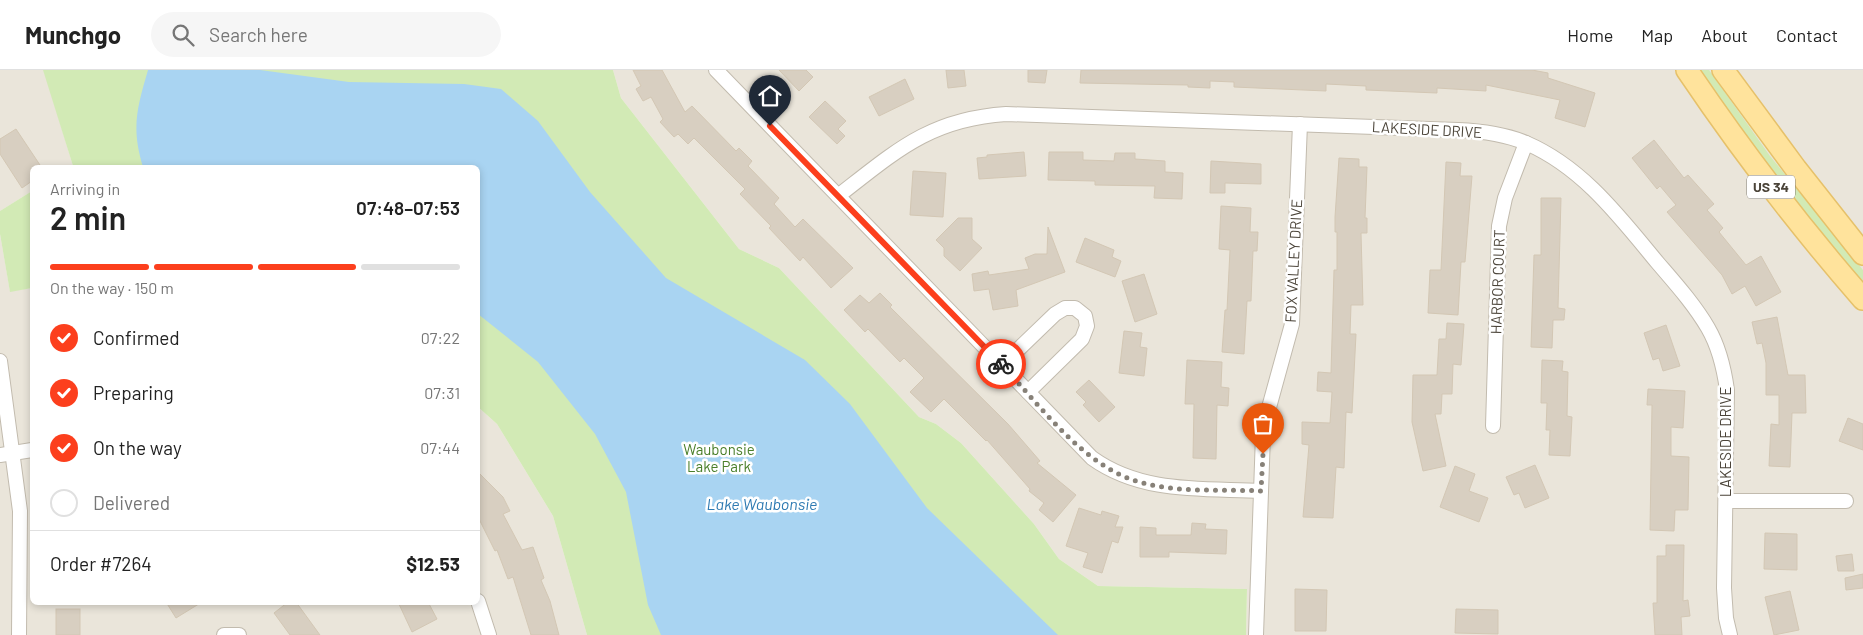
<!DOCTYPE html>
<meta charset="utf-8">
<style>
body{margin:0;font-family:Barlow,sans-serif;background:#f6f6f6;color:#222;height:100vh;display:flex;flex-direction:column;font-size:19px;white-space:nowrap}
*{box-sizing:border-box;margin:0}
p{font-size:16px;color:#767676}
.icon{flex:none;width:28px;height:28px;fill:none;stroke:currentColor;stroke-width:2;stroke-linecap:round;stroke-linejoin:round}
.map{position:relative;flex:1;overflow:hidden}
.details{position:absolute;left:30px;top:95px;width:450px;height:440px;display:flex;flex-direction:column;background:#fff;border-radius:8px;box-shadow:0 2px 8px #0003}
.details>*{flex:none}
.pin{position:absolute;display:grid;place-items:center;width:42px;height:42px;color:#fff;margin:-51px -21px;border-radius:50% 50% 50% 0;rotate:-45deg;box-shadow:0 0 5px #0007}
.pin .icon{rotate:45deg}
.courier{position:absolute;display:grid;place-items:center;width:50px;height:50px;margin:-25px;border:4px solid #fc3f1d;border-radius:50%;background:#fff;color:#222;box-shadow:0 1px 6px #0007}
.overview em{font-style:normal;font-weight:600}
.overview div{display:flex;flex-direction:column-reverse}
.overview{display:flex;align-items:center;justify-content:space-between;height:85px;padding:0 20px}
h1{font-size:32px;font-weight:600;line-height:38px}
.bar{display:grid;grid-template-columns:repeat(4,1fr);gap:8px 5px;align-content:center;height:60px;padding:0 20px}
.bar i{height:6px;border-radius:4px;background:#e0e0e0}
.bar .selected{background:#fc3f1d}
.bar p{grid-column:span 4}
.line{display:flex;align-items:center;gap:12px;padding:0 20px;border-top:1px solid #e0e0e0}
.line div{flex:1}
ol{padding:0 20px;list-style:none}
li{display:flex;align-items:center;gap:15px;height:55px}
li p{margin-inline-start:auto}
li .icon{padding:5px;border-radius:50%;background:#fc3f1d;color:#fff;stroke-width:4}
li:last-child{color:#767676}
li i{width:28px;height:28px;border:2px solid #e0e0e0;border-radius:50%}
header{display:flex;align-items:center;gap:30px;box-sizing:border-box;height:70px;padding:0 25px;background:#fff;border-bottom:1px solid #e0e0e0}
header strong{font-size:24px}
nav{display:flex;gap:28px;margin-inline-start:auto;font-size:18px}
.search{width:350px;height:45px;background:#f6f6f6;display:flex;align-items:center;gap:12px;box-sizing:border-box;padding:0 18px;border-radius:28px;color:#767676;font-size:19px}
.map>svg:first-child{display:block}
</style>
<header>
<strong>Munchgo</strong>
<div class="search"><svg class="icon" aria-label="search" viewBox="0 0 24 24"><circle cx="10" cy="10" r="6"/><path d="M15 15l6 6"/></svg>Search here</div>
<nav><a>Home</a><a>Map</a><a>About</a><a>Contact</a></nav>
</header>
<div class="map">
<svg width="1863" height="565" viewBox="0 0 1863 565">
<rect width="100%" height="100%" fill="#f6f3ec"/>
<!-- residential -->
<g fill="#eae5da">
<path d="M0,0H44L73,96L32,98V121L0,141Z"/>
<path d="M613,0H1863V565H1246L1247,519L1098,516L1059,489L1034,454L961,373L936,354L919,347L779,198L739,179L621,28Z"/>
<path d="M0,164L10,221L32,218V532H478V337L497,354L553,446L587,565H0Z"/>
</g>
<!-- green -->
<g fill="#d2eab5">
<path d="M43,0H613L621,28L739,179L779,198L919,347L936,354L961,373L1034,454L1059,489L1098,516L1247,519L1246,565H587L553,446L497,354L478,337V98L70,97L73,96Z"/>
<path d="M1698,0H1709L1770,86L1863,200V216L1805,145Z"/>
<path d="M32,121V218L10,222L0,164V141Z"/>
</g>
<!-- water -->
<path fill="#a9d4f2" d="M148,0H260L349,12L464,14L501,19L538,51L590,122L666,208L805,290L850,334L927,438L1058,565H661L648,535L626,422L595,364L538,292L478,244V98L143,97C131,58 137,38 148,0Z"/>
<!-- building -->
<g fill="#d8cfc1" stroke="#d3c7b4">
<path d="M633,0H662L685,42L692,36L736,81L739,78L752,91L748,96L779,128L774,134L795,157L803,149L853,198L831,218L803,187L800,191L769,158L771,156L740,124L745,119L694,68L688,74L678,64L674,67L660,52L663,49L651,27L643,31L636,19L641,16Z"/>
<path d="M779,0H806L813,7L799,21Z"/>
<path d="M946,0H964L966,16L948,18Z"/>
<path d="M1028,0H1047L1045,13L1028,12Z"/>
<path d="M1081,0H1532L1548,3V8L1595,23L1585,57L1555,48L1560,30L1486,15V21L1437,18V23L1366,20V16L1326,14V21L1234,17V12L1210,11V18L1188,17V15L1080,13Z"/>
<path d="M905,9L914,29L879,46L869,27Z"/>
<path d="M825,31L846,51L838,59L845,66L837,74L809,47Z"/>
<path d="M16,59L40,95L32,98V111L22,118L0,84V69Z"/>
<path d="M1654,70L1684,108L1688,105L1714,134L1707,140L1723,158L1719,162L1746,195L1761,186L1781,222L1756,236L1745,216L1732,224L1722,205L1667,142L1676,135L1660,116L1657,119L1632,88Z"/>
<path d="M1024,82L1026,106L979,109L977,88L987,87V85Z"/>
<path d="M1049,82H1083V90L1114,91L1115,83H1135V89L1165,91V102L1183,103L1182,129L1154,128L1155,116L1095,115V111L1048,110Z"/>
<path d="M1339,88L1359,89V97H1367L1365,148H1367V163H1361L1363,235H1351L1350,264H1356L1352,343L1346,342L1344,398L1336,397L1333,448L1303,447L1309,375L1302,374V352L1330,353L1332,322L1317,321L1318,302L1331,303L1334,200H1337V162H1335V147Z"/>
<path d="M1211,91L1261,94V114L1225,113V123H1210Z"/>
<path d="M1446,92L1461,93L1460,106H1472L1465,192H1461L1458,245L1428,243L1430,200H1441Z"/>
<path d="M913,101L946,103L943,147L910,145Z"/>
<path d="M1541,128H1561L1558,238L1565,239L1564,250H1553L1552,278L1531,277L1534,185H1541Z"/>
<path d="M1221,136L1251,138L1250,162H1258L1257,181H1253L1251,231H1247L1244,284L1222,282L1225,240H1227L1230,180L1219,179Z"/>
<path d="M958,148H972V169L982,178L960,201L944,186V178L936,170Z"/>
<path d="M1048,157L1065,202L1016,220L1018,236L993,240L989,219L974,221L972,204L988,201L989,205L1029,199L1025,188L1035,184H1047Z"/>
<path d="M1085,168L1114,180L1112,187L1121,191L1115,207L1076,192Z"/>
<path d="M1144,204L1157,244L1135,252L1122,211Z"/>
<path d="M880,223L892,235L890,237L1008,354L1040,391L1037,393L1076,425L1053,452L1039,440L1044,433L1029,421L1030,419L987,370L986,371L944,329L931,342L910,322L924,308L904,288L900,292L868,259L865,262L844,240L860,225L869,233Z"/>
<path d="M1777,247L1788,305H1805L1806,343H1792L1790,397L1769,396L1771,354L1779,355V325H1766V293L1762,273L1757,274L1752,252Z"/>
<path d="M1447,253L1464,254L1461,295L1453,294L1452,324H1442L1441,344H1435L1446,396L1423,401L1412,352L1413,305H1437L1439,269H1446Z"/>
<path d="M1666,255L1680,296L1663,301L1659,288L1653,290L1644,263Z"/>
<path d="M1124,261L1142,263L1140,277L1147,278L1144,306L1119,303Z"/>
<path d="M1187,290L1222,292L1221,317L1229,318L1228,336L1217,335L1216,389L1193,388L1194,334H1185Z"/>
<path d="M1542,290L1563,291L1562,301L1568,302L1567,346L1572,347L1570,386L1549,385L1550,360H1546L1547,333H1541Z"/>
<path d="M1089,310L1115,337L1099,352L1083,335L1086,332L1076,322Z"/>
<path d="M1648,319L1685,321L1683,358L1671,357V386L1689,387L1688,440H1675L1674,461L1650,460L1652,335H1647Z"/>
<path d="M1848,348L1863,354V380L1839,371Z"/>
<path d="M1535,395L1549,428L1525,438L1519,423L1514,425L1506,407Z"/>
<path d="M1455,396L1475,404L1469,421L1488,428L1479,452L1440,437Z"/>
<path d="M478,402L503,427L510,441L503,444L522,480L533,477L544,508L541,510L550,531L559,565H531L513,507L508,509L497,480L495,481L478,447Z"/>
<path d="M1079,438L1101,445L1102,441L1119,446L1115,457H1123L1118,473L1112,471L1102,503L1083,497L1088,483L1066,476Z"/>
<path d="M1192,453L1206,454L1205,459L1227,460L1226,484L1169,482V487H1140V457L1156,458V465H1191Z"/>
<path d="M1765,463L1797,464V500L1764,499Z"/>
<path d="M1666,475H1684L1683,531L1688,530L1690,546L1681,547L1682,565H1655L1653,533H1657V486H1666Z"/>
<path d="M1852,484L1854,501H1838L1836,486Z"/>
<path d="M1863,504V518L1846,520L1845,508Z"/>
<path d="M1295,519L1327,520L1326,561H1295Z"/>
<path d="M1790,521L1799,560L1774,565L1765,527Z"/>
<path d="M166,532H202L176,548Z"/>
<path d="M288,532H296L320,565H290L274,543Z"/>
<path d="M398,532H428L437,549L412,562Z"/>
<rect x="56" y="539" width="24" height="26"/>
<path d="M1456,539L1498,540V564L1455,563Z"/>
</g>
<g fill="none" stroke-linecap="round" stroke-linejoin="round">
<defs>
<g id="street">
<path d="M716,0L1092,388C1142,424 1203,418 1261,421"/>
<path d="M838,126C896,81 930,49 1006,44L1458,60C1481,61 1505,64 1526,73C1582,97 1619,146 1657,192C1675,213 1694,234 1708,258C1719,277 1724,298 1727,320L1724,518L1726,548L1730,565"/>
<path d="M0,291L20,441L19,565"/>
<path d="M1002,295L1055,244L1065,238H1075L1085,246L1087,256L1082,269L1028,322"/>
<path d="M1493,356L1499,156L1505,128L1526,73"/>
<path d="M0,385L32,380"/>
<path d="M1726,431H1846"/>
<path d="M478,531L489,565"/>
<path d="M224,565H239"/>
<path d="M1256,565L1263,365L1265,352L1292,254L1300,54"/>
</g>
<g id="primary">
<path d="M1687,0C1741,80 1800,157 1863,229"/>
<path d="M1723,0L1796,99L1863,184"/>
</g>
</defs>
<!-- street casing -->
<use href="#street" stroke="#c2bbae" stroke-width="16"/>
<!-- primary casing -->
<use href="#primary" stroke="#e6c16a" stroke-width="24"/>
<!-- street -->
<use href="#street" stroke="#fff" stroke-width="14"/>
<!-- primary -->
<use href="#primary" stroke="#ffe39c" stroke-width="21"/>
</g>
<g fill="none" stroke-linecap="round" stroke-linejoin="round">
<!-- done -->
<path stroke="#878178" stroke-width="5" stroke-dasharray="0 9" d="M1001,294C1041,336 1085,399 1143,413C1180,423 1223,419 1261,421L1263,384"/>
<!-- route -->
<path stroke="#fc3f1d" stroke-width="6" d="M770,56L1001,294"/>
</g>
<g text-anchor="middle" stroke-width="5" stroke-linejoin="round" paint-order="stroke">
<!-- shield labels -->
<rect fill="#fff" stroke="#817c74" stroke-width="1" x="1747" y="105.5" width="48" height="23" rx="4"/>
<g font-size="14" font-weight="bold" fill="#4b4439">
<text x="1771" y="122">US 34</text>
</g>
<!-- street labels -->
<g font-size="15" fill="#4b4439" stroke="#fff">
<text transform="translate(1427 60) rotate(3)" y="5">LAKESIDE DRIVE</text>
<text transform="translate(1294 191) rotate(-87)" y="5">FOX VALLEY DRIVE</text>
<text transform="translate(1498 212) rotate(-88)" y="5">HARBOR COURT</text>
<text transform="translate(1726 372) rotate(-90)" y="5">LAKESIDE DRIVE</text>
</g>
<!-- park labels -->
<g font-size="15" fill="#4a7f2a" stroke="#fff">
<text x="719" y="385">Waubonsie<tspan x="719" dy="17">Lake Park</tspan></text>
</g>
<!-- water labels -->
<g font-size="16" font-style="italic" fill="#2e7ab2" stroke="#fff">
<text x="762" y="440">Lake Waubonsie</text>
</g>
</g>
</svg>
<div class="pin" style="left:1263px;top:384px;background:#ea580c"><svg class="icon" aria-label="bag" viewBox="0 0 24 24"><path d="M5 8h14l-1 12H6zM9 8a3 3 0 0 1 6 0"/></svg></div>
<div class="pin" style="left:770px;top:56px;background:#1f2937"><svg class="icon" aria-label="home" viewBox="0 0 24 24"><path d="M3 11l9-7 9 7M6 9v11h12V9"/></svg></div>
<div class="courier" style="left:1001px;top:294px"><svg class="icon" aria-label="bike" viewBox="0 0 24 24"><circle cx="6" cy="16" r="4"/><circle cx="18" cy="16" r="4"/><path d="M6 16l4-8h5l3 8M10 8l3 8H6M13 5h3"/></svg></div>
<section class="details">
<div class="overview"><div><h1>2 min</h1><p>Arriving in</p></div><em>07:48–07:53</em></div>
<div class="bar"><i class="selected"></i><i class="selected"></i><i class="selected"></i><i></i><p>On the way · 150 m</p></div>
<ol>
<li><svg class="icon" aria-label="check" viewBox="0 0 24 24"><path d="M5 12l5 5 9-10"/></svg>Confirmed<p>07:22</p></li>
<li><svg class="icon" aria-label="check" viewBox="0 0 24 24"><path d="M5 12l5 5 9-10"/></svg>Preparing<p>07:31</p></li>
<li><svg class="icon" aria-label="check" viewBox="0 0 24 24"><path d="M5 12l5 5 9-10"/></svg>On the way<p>07:44</p></li>
<li><i></i>Delivered</li>
</ol>
<div class="line" style="height:65px"><div>Order #7264</div><b>$12.53</b></div>
</section>
</div>
